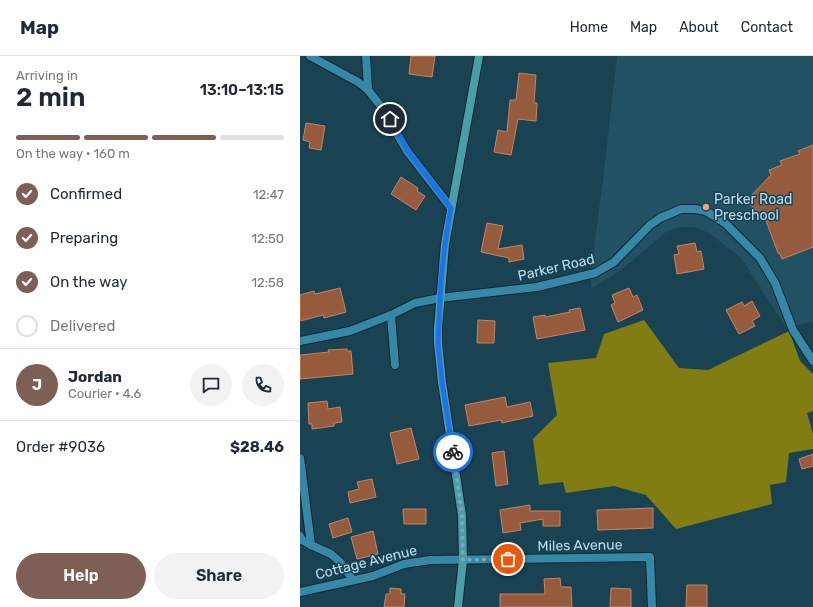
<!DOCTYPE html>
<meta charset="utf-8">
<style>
body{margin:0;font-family:Rubik,sans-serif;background:#f2f2f3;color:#1f2937;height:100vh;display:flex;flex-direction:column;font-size:15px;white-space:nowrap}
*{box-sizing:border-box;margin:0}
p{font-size:13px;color:#747a83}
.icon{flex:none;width:22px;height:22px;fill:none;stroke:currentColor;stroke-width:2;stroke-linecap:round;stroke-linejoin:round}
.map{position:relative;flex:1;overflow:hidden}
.sheet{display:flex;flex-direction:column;background:#fff;width:300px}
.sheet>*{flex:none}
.pin{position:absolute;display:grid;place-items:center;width:34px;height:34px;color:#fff;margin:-17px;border:2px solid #fff;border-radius:50%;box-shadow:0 1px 4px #0007}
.courier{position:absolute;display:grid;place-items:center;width:40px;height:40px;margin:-20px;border:3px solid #1a73e8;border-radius:50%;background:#fff;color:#222;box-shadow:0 1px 5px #0007}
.headline em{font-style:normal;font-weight:600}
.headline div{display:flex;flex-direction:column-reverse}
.headline{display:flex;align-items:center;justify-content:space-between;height:68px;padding:0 16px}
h1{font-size:26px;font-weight:600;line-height:30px}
.bar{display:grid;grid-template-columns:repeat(4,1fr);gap:6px 4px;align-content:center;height:48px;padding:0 16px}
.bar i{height:5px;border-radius:3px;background:#e0e1e3}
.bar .active{background:#7d5f56}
.bar p{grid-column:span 4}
.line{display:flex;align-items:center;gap:10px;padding:0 16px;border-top:1px solid #e0e1e3}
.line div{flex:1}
.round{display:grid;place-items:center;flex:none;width:42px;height:42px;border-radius:21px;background:#f2f2f3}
ol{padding:0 16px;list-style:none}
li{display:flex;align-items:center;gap:12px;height:44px}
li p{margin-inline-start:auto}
li .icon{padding:4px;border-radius:50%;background:#7d5f56;color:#fff;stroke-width:4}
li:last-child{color:#747a83}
li i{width:22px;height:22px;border:2px solid #e0e1e3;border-radius:50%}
.button{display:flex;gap:8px;margin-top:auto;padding:8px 16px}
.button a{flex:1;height:46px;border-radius:24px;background:#7d5f56;color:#fff;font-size:16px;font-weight:600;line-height:46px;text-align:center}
.button a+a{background:#f2f2f3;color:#1f2937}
header{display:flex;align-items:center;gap:24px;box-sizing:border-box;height:56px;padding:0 20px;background:#fff;border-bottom:1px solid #e0e1e3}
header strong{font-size:19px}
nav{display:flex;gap:22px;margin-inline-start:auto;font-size:14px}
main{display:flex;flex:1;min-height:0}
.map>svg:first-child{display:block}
</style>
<header>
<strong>Map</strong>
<nav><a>Home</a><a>Map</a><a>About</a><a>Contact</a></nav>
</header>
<main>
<section class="sheet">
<div class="headline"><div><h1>2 min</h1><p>Arriving in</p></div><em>13:10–13:15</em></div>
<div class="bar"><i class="active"></i><i class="active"></i><i class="active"></i><i></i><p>On the way · 160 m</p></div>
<ol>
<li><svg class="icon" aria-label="check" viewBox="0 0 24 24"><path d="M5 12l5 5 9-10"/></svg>Confirmed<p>12:47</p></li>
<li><svg class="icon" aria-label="check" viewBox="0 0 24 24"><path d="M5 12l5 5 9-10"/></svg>Preparing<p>12:50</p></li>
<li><svg class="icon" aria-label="check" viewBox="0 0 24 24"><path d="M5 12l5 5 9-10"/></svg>On the way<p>12:58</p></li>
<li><i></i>Delivered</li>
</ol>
<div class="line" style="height:72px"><b class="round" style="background:#7d5f56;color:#fff">J</b><div><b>Jordan</b><p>Courier · 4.6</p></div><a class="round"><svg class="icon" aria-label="chat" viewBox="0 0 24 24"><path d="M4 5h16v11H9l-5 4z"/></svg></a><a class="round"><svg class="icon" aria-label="phone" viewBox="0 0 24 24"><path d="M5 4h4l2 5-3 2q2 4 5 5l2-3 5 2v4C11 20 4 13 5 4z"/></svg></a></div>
<div class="line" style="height:52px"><div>Order #9036</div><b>$28.46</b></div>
<div class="button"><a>Help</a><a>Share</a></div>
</section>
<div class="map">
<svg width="513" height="551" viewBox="0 0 513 551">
<rect width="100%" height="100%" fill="#194353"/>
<!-- built -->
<path fill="#215163" d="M317,0H513V266L486,271L441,202L409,177L395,171H380L366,176L321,214L291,233L292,206L302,132Z"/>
<!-- forest -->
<path fill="#827d12" d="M344,264L379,312L408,314L489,275L500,305L513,318V355L507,357L513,378V393L489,397L486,426L470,429L472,448L376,473L346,439L314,430L266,437L263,426L239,429L233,383L257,359L248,307L296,302L304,278Z"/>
<!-- building -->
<g fill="#965a3d" stroke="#c48566">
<path d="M111,0H135L132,21L109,18Z"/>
<path d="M219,17L236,19L234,47H237L236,65L218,63L211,99L194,96L198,74L207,76L210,44H216Z"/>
<path d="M6,67L25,70L21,94L9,92L10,86L3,84Z"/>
<path d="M513,89V191L482,203L480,198L478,197L465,162L446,145L471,119L469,114L482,109L480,105L500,98L498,95Z"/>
<path d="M101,121L118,132L117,135L125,140L116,154L91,138Z"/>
<path d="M187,167L203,170L198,193L222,189L224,203L209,206V202L181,196Z"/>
<path d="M395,187L397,196L401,195L404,213L377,218L374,199L379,198L377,190Z"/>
<path d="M40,232L46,256L24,262L23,259L0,265V239L14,235L15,238Z"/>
<path d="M329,232L333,241L337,239L343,254L318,266L311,249L315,247L312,239Z"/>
<path d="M452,245L460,260L452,265L455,270L439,278L426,254L442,246L444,250Z"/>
<path d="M280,252L285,274L237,283L233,261L245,259V261L270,256L269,254Z"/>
<path d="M178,264L195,265L194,287H177Z"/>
<path d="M47,293V295H51L53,318L0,323V299L29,296L28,294Z"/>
<path d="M205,341L207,351L230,346L233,360L202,367L201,364L169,370L165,349Z"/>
<path d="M27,345L28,353L40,351L42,366L34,367V370L12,373V368H9L8,347Z"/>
<path d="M111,372L119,403L97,408L90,377Z"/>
<path d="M204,395L208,428L196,430L192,397Z"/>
<path d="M513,398V410L502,413L499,403Z"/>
<path d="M72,423L76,441L50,447L48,436L59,433L57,426Z"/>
<path d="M230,449V455H260V470H243V463L220,467L221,474L203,477L200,454Z"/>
<path d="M353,452V472L298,474L297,454Z"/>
<path d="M103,453H126V468H104Z"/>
<path d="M48,462L52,476L33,482L29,468Z"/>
<path d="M73,475L78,498L57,503L51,481Z"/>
<path d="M260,522L261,531H271L272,551H200V538H245L244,523Z"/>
<path d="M387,529H407V551H386Z"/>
<path d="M90,532L101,533V538H105L104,551H84L86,538H90Z"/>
<path d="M311,532L331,533V551H310Z"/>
</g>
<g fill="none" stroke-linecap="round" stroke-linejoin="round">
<defs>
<path id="lane" d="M91,259L95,309"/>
<g id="street">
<path d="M10,0L58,26L68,34L83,53L107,95L151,152"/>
<path d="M66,0L68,34"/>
<path d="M0,285L50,275L91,259L115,247L140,242L237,231L295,217L314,206L350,169L360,162L381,153H395L406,155L425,167L460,202L475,227L493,274L513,305"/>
<path d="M0,402L11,489"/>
<path d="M0,480L2,484L11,489L31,498L40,506L53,524"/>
<path d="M0,536L73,520L104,508L130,504L350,501L352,551"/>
</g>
<path id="secondary" d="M158,551L163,504L162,459L142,326L138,287V272L145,188L179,0"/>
</defs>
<!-- lane casing -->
<use href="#lane" stroke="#0f2832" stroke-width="10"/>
<!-- street casing -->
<use href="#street" stroke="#0f2832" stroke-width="10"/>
<!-- secondary casing -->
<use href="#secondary" stroke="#0f2832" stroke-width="10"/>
<!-- lane -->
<use href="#lane" stroke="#3787a6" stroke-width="8"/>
<!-- street -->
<use href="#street" stroke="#3787a6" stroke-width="8"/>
<!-- secondary -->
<use href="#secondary" stroke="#499ea8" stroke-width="8"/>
</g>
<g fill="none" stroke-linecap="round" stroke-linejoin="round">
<!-- done -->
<path stroke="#81a7b8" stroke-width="4" stroke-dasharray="0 7.2" d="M153,396L162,459L163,504L208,503"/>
<!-- route -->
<path stroke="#1a73e8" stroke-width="5" d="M90,63L108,95L151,152L145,188L141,224L138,287L142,326L153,396"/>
</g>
<!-- markers -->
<circle fill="#f1a17b" stroke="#194353" stroke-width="1.5" cx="406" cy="151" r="4"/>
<g text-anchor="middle" stroke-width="3" stroke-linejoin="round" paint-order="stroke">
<!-- poi labels -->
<g font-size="14" fill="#b9ddee" stroke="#194353" text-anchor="start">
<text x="414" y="148">Parker Road<tspan x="414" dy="16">Preschool</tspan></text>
</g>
<!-- street labels -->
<g font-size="14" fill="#b9ddee" stroke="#194353">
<text transform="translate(256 211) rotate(-13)" y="5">Parker Road</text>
<text transform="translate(280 489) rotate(-1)" y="5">Miles Avenue</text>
<text transform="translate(66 506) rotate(-14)" y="5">Cottage Avenue</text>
</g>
</g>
</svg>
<div class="pin" style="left:208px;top:503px;background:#ea580c"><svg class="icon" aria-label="bag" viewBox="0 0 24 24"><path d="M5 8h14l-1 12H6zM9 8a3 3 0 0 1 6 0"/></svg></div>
<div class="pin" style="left:90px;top:63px;background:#1f2937"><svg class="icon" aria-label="home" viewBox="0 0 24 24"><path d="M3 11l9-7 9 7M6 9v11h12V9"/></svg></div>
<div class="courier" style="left:153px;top:396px"><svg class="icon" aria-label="bike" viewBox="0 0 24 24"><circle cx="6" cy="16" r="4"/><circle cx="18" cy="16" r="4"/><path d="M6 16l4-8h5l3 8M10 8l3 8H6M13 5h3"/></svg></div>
</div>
</main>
